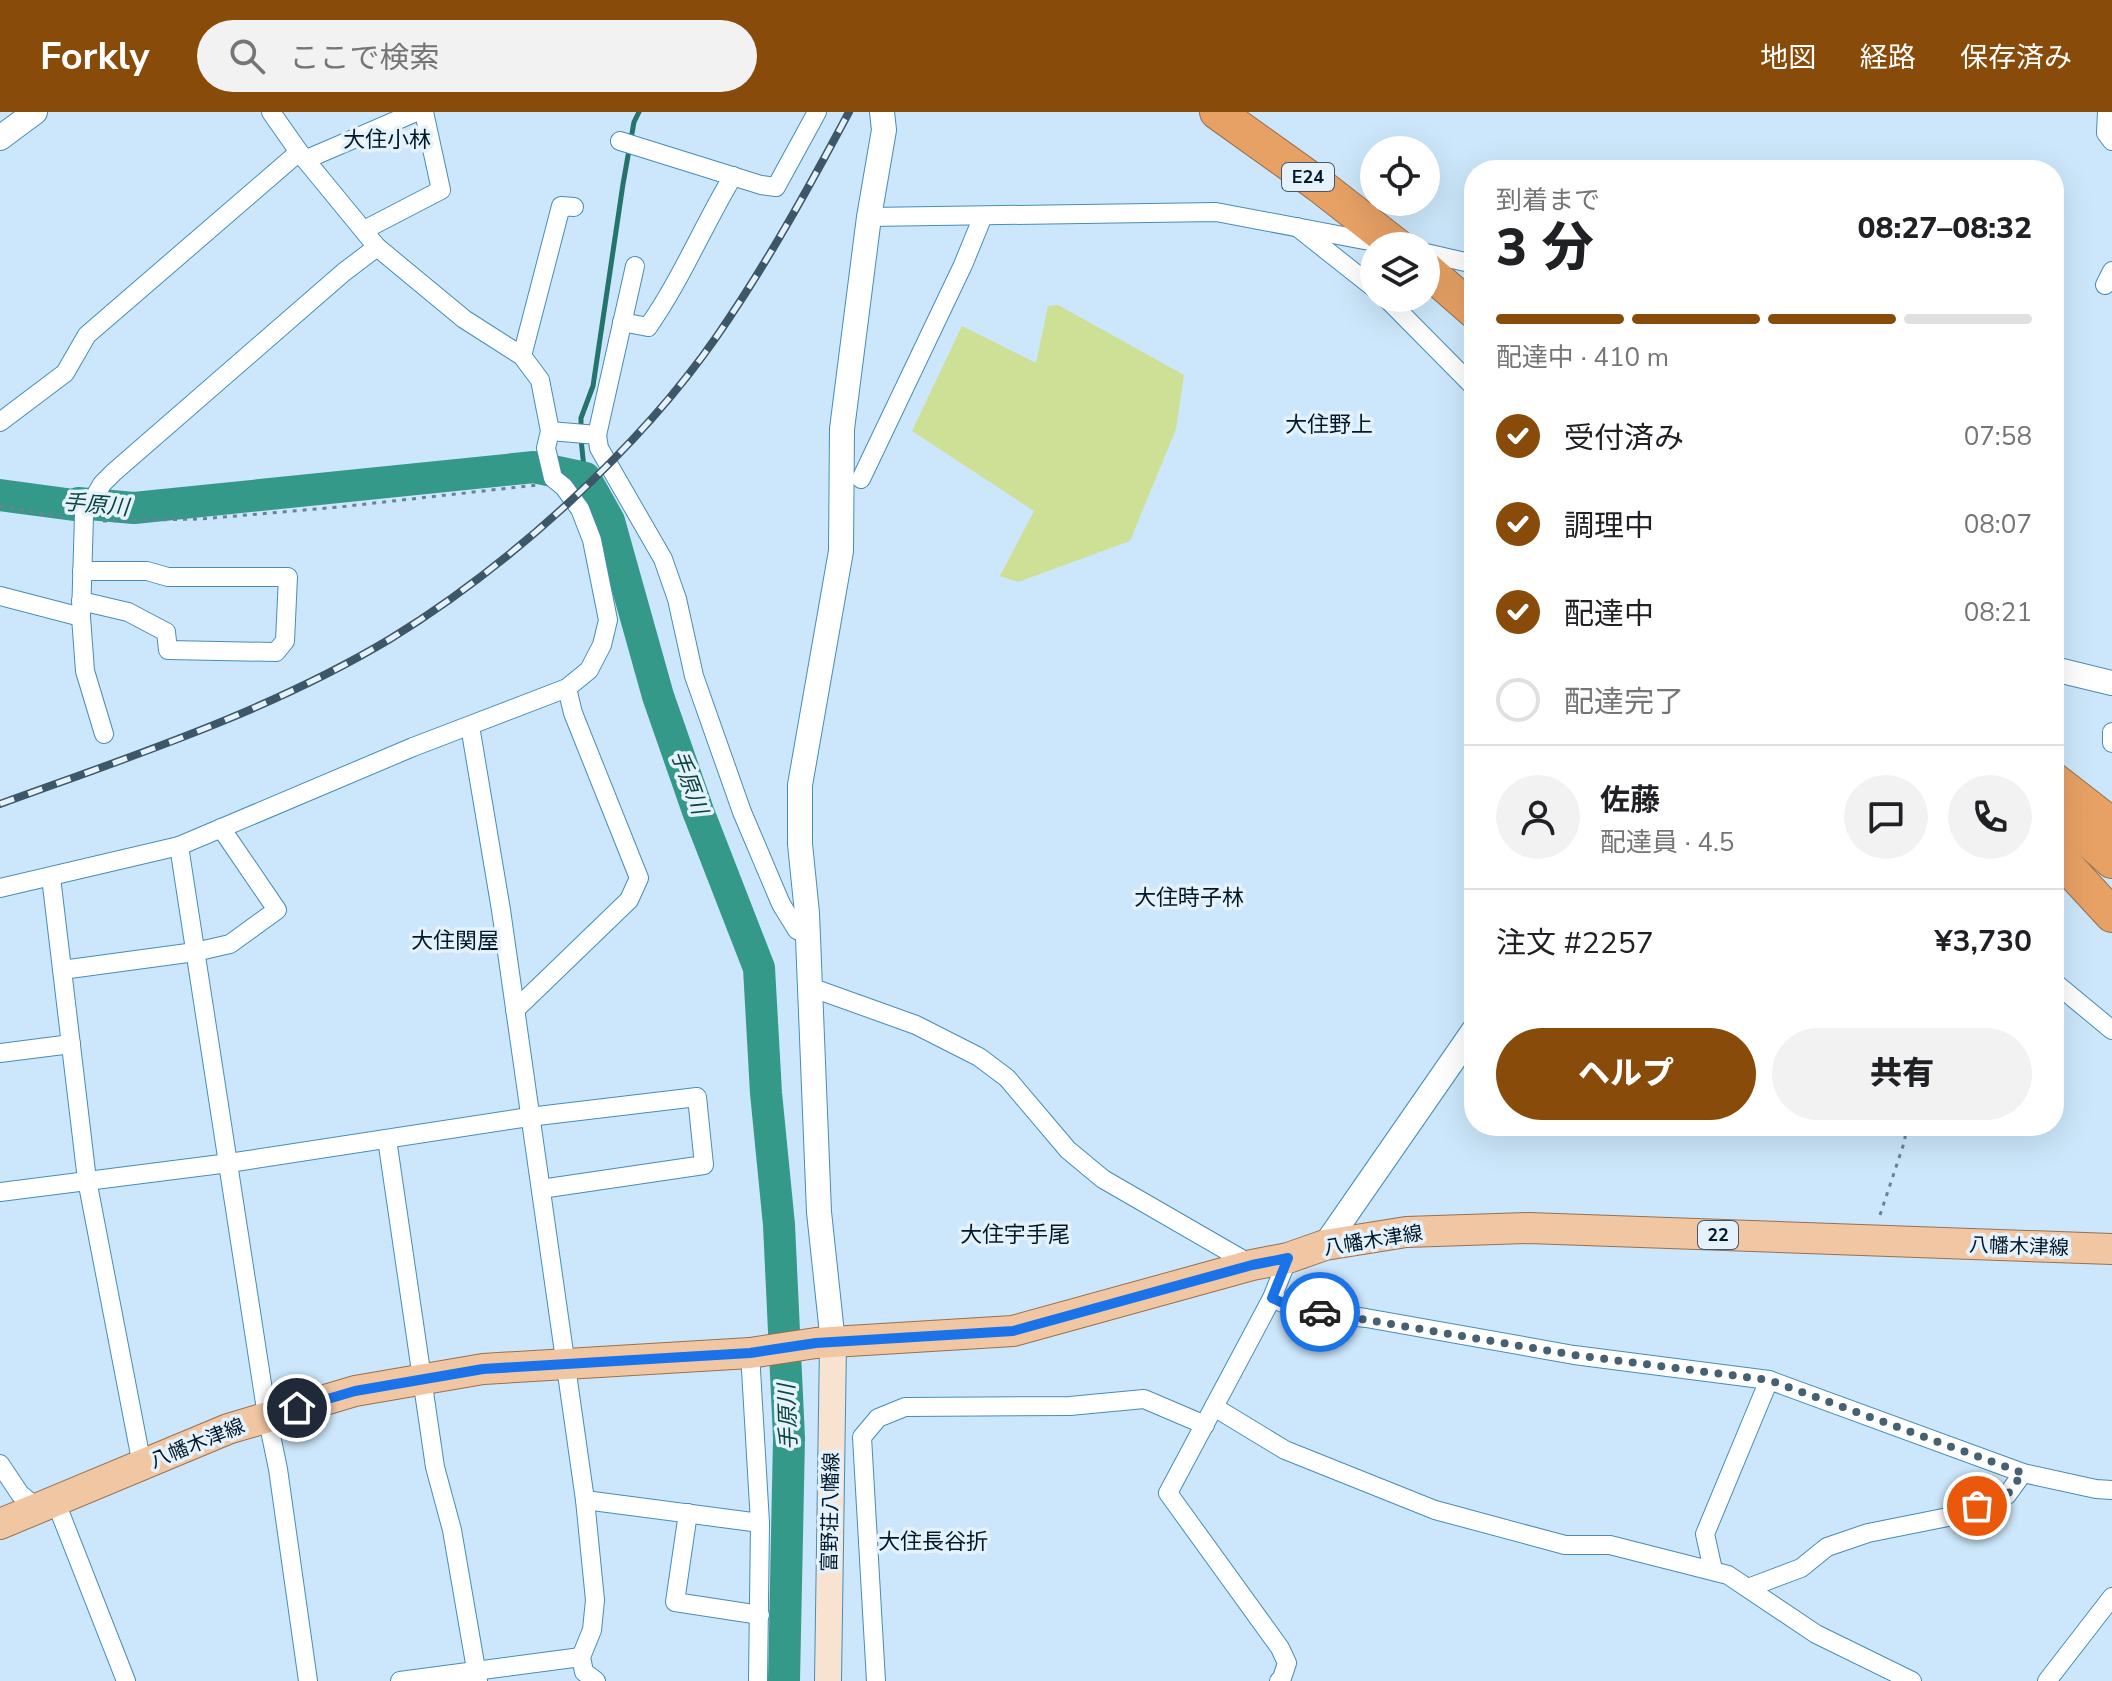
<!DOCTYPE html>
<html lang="ja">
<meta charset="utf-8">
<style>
body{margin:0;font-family:"Nunito Sans","Noto Sans JP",sans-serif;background:#f2f2f2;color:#202124;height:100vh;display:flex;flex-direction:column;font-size:30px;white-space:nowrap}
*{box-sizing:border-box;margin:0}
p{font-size:26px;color:#757577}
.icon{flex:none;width:44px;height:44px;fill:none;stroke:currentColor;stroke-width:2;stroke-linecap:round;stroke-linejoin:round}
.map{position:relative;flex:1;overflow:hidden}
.details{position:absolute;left:1464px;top:48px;width:600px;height:976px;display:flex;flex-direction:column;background:#fff;border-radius:32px;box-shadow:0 8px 32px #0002}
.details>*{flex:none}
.buttons{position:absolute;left:1360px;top:24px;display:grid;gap:16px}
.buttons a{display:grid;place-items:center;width:80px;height:80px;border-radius:50%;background:#fff;box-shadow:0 8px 32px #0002;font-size:40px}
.pin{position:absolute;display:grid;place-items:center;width:68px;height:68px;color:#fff;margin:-34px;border:4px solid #fff;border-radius:50%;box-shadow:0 2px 8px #0007}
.courier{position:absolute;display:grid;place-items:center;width:80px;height:80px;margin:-40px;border:6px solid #1a73e8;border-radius:50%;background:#fff;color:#222;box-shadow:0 2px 10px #0007}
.overview em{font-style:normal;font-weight:800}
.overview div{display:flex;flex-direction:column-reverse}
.overview{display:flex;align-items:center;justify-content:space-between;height:136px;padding:0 32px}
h1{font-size:52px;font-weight:800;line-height:60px}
.bar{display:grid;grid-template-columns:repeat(4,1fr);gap:12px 8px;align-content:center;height:96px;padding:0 32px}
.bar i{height:10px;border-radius:6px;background:#e0e0e0}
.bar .active{background:#884b09}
.bar p{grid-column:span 4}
.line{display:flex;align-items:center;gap:20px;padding:0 32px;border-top:2px solid #e0e0e0}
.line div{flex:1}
.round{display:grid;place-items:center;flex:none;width:84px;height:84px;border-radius:42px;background:#f2f2f2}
ol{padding:0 32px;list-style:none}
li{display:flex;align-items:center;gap:24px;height:88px}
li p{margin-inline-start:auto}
li .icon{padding:8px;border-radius:50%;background:#884b09;color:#fff;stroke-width:4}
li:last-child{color:#757577}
li i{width:44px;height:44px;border:4px solid #e0e0e0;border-radius:50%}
.button{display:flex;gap:16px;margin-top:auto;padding:16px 32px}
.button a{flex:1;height:92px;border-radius:48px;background:#884b09;color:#fff;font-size:32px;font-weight:800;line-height:92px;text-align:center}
.button a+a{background:#f2f2f2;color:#202124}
header{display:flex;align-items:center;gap:48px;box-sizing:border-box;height:112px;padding:0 40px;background:#884b09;color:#fff}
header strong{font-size:38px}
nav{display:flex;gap:44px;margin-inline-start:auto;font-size:28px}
.search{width:560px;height:72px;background:#f2f2f2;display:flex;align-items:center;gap:20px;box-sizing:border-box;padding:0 28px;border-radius:44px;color:#757577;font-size:30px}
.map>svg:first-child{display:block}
</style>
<header>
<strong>Forkly</strong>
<div class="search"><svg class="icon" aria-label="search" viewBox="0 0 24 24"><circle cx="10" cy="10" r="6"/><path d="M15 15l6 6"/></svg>ここで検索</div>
<nav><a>地図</a><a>経路</a><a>保存済み</a></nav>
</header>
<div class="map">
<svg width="2112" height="1569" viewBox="0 0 2112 1569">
<rect width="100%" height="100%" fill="#cce7fb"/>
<!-- green -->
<path fill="#cde095" d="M1058,193L1184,263L1176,317L1130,429L1018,470L1000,464L1034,399L912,319L962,214L1036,251L1048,194Z"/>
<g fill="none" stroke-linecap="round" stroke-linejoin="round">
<!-- stream -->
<g stroke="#24736c" stroke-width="5">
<path d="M581,317V306L593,274L623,72L634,10L639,0"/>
<path d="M581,327L585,366"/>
</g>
<!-- river -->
<path stroke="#349988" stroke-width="32" d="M0,383L74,393L78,391L134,396L534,355L585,366L609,409L658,584L698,699L759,856L766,981L779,1113L789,1326L784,1569"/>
<defs>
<g id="minor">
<path d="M2107,0L2106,21L2112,29"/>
<path d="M620,29L761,73L776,75L817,0"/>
<path d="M307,47L416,0"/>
<path d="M869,105L1216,100L1380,131"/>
<path d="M1297,115L1374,176"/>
<path d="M364,118L441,78L424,0"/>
<path d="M1426,141L1474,152"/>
<path d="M2105,173L2112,159"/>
<path d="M1386,186L1474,275"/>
<path d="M622,210L648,215C681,168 703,114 733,64"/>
<path d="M522,244L561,94L574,95"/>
<path d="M0,310L65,261L87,223L299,40"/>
<path d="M550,319L597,323L599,336L663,447L677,487L694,564L742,700L781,792L797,818L808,822"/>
<path d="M597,323L635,154"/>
<path d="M861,367L963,153L983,104"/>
<path d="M0,484L81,505"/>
<path d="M81,489L128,500L166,520L168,538L276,540L285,529L288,465H168L147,459H82"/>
<path d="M470,614L501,798L585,1388L595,1488L592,1518L581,1545L584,1560L596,1569"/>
<path d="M2112,620V631"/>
<path d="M104,622L85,559L81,505L84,403L102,372L114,360L344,160L377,135"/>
<path d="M179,734L267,1304L278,1357L308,1569"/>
<path d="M51,765L87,1068L142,1353"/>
<path d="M0,776L179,734L413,635L567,576L589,558L602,533L608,508L592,428L580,397L564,375L553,366L546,336L550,319L540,268L522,244L464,207L377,135L299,40L271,0"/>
<path d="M62,858L195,840L230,832L277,798L221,716"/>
<path d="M2054,870L2112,918"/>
<path d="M810,875L916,913L979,945L1007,966L1068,1038L1103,1067L1252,1153"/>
<path d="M515,898L629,788L639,766L573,601L567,576"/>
<path d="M0,941L71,932"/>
<path d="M387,1027L435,1355L452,1418L478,1569"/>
<path d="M0,1080L229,1051L529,1005L697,985L704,1053L541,1077"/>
<path d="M1272,1186L1296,1197L1366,1206L1574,1243L1769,1268L2023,1361L2096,1377L2112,1378"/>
<path d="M750,1241L760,1411L758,1569"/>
<path d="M1214,1295L1285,1338L1435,1398L1565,1433H1610L1728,1463L1816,1522L1912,1569"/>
<path d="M0,1352L20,1382L37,1396"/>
<path d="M55,1388L126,1569"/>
<path d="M585,1388L760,1411"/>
<path d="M688,1401L675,1490L760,1503"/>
<path d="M1713,1458L1705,1422L1769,1268"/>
<path d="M1748,1476L1801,1456L1827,1435L1868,1421L1948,1405L2007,1383L2023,1361"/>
<path d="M400,1569L581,1545"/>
<path d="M876,1569L862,1325L878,1306L905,1295L1070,1294L1144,1287L1205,1313"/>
<path d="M1279,1569L1282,1566L1287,1551L1280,1536L1168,1381L1272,1186L1288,1146"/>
<path d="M2047,1569L2112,1485"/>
</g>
<g id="tertiary">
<path d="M0,26L35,0"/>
<path d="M2054,557L2112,571"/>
<path d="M1325,1133L1474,918"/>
<path d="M833,1231L819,1100L807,801L800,732V673L841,439L842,317L869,105L884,18L882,0"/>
</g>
<path id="secondary" d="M828,1569L833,1231"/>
<path id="primary" d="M0,1412L228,1317L355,1279L483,1257L750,1241L816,1231L1013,1219L1252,1153L1288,1146L1325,1133L1406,1120L1529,1116L2112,1137"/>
<g id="motorway">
<path d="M1217,0L1319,73L1397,134"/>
<path d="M1426,157L1474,199"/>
<path d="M2054,668L2112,713"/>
<path d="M2054,697L2112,749"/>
<path d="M2054,740L2112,803"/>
</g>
</defs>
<!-- minor casing -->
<use href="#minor" stroke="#478cba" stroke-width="20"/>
<!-- tertiary casing -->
<use href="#tertiary" stroke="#478cba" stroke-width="26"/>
<!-- secondary casing -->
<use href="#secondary" stroke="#478cba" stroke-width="28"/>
<!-- primary casing -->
<use href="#primary" stroke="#967150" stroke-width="32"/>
<!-- motorway casing -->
<use href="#motorway" stroke="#967150" stroke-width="36"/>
<!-- path -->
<g stroke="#698396" stroke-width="3" stroke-dasharray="4 6" stroke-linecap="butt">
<path d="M0,394L67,406"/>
<path d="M103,409L201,407L339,395L537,373"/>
<path d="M1880,1103L1904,1031L1907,1014"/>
</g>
<!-- minor -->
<use href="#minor" stroke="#fff" stroke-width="18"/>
<!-- tertiary -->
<use href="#tertiary" stroke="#fff" stroke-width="24"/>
<!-- secondary -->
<use href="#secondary" stroke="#f8e3d1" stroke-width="26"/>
<!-- primary -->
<use href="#primary" stroke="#f1c7a3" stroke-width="30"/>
<!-- motorway -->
<use href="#motorway" stroke="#e7a165" stroke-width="34"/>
<defs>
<path id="rail" d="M0,692C132,644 268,600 390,527C508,455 638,338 717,224C766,153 808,77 849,0"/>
</defs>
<!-- rail casing -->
<use href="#rail" stroke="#3d5769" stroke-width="8"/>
<!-- rail -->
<use href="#rail" stroke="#e5f2fc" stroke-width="5" stroke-dasharray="15" stroke-linecap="butt"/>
</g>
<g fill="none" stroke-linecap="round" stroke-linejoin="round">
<!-- done -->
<path stroke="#476173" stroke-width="8" stroke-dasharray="0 14.4" d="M1320,1200L1574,1243L1769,1268L2023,1361L2007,1383L1977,1394"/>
<!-- route -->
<path stroke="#1a73e8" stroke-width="10" d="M297,1296L355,1279L483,1257L750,1241L816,1231L1013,1219L1252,1153L1288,1146L1272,1186L1296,1197L1320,1200"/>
</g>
<g text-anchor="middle" stroke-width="7" stroke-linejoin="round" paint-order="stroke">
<!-- shield labels -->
<g fill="#e5f2fc" stroke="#455a69" stroke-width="2">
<rect x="1282" y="51" width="52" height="28" rx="6"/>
<rect x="1698" y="1109" width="40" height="28" rx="6"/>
</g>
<g font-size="18" font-weight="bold" fill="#00192a">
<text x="1308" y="71">E24</text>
<text x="1718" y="1129">22</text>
</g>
<!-- street labels -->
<g font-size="20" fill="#00192a" stroke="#e5f2fc">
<text transform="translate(1373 1128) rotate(-9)" y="7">八幡木津線</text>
<text transform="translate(2019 1134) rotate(2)" y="7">八幡木津線</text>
<text transform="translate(197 1331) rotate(-22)" y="7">八幡木津線</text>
<text transform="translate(830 1400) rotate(-89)" y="7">富野荘八幡線</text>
</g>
<!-- neighbourhood labels -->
<g font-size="22" fill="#00192a" stroke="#e5f2fc">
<text x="387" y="35">大住小林</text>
<text x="1329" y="320">大住野上</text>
<text x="1189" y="793">大住時子林</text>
<text x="455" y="836">大住関屋</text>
<text x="1015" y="1130">大住宇手尾</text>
<text x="933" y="1437">大住長谷折</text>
</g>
<!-- water labels -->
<g font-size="22" font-style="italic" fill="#09463d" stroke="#e5f2fc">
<text transform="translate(96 392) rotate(5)" y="8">手原川</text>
<text transform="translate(690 670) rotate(70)" y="8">手原川</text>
<text transform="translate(787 1305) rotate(-92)" y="8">手原川</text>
</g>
</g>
</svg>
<div class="buttons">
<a><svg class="icon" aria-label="locate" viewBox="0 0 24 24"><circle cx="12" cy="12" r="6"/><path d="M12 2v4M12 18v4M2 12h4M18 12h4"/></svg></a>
<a><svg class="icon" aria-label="layers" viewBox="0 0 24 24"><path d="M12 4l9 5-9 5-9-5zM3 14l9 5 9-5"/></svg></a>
</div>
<div class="pin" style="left:1977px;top:1394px;background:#ea580c"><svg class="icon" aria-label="bag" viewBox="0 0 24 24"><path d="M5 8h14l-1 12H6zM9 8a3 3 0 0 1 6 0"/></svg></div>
<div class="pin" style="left:297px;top:1296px;background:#1f2937"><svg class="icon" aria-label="home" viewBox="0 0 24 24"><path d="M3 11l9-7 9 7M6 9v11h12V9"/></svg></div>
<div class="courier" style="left:1320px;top:1200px"><svg class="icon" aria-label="car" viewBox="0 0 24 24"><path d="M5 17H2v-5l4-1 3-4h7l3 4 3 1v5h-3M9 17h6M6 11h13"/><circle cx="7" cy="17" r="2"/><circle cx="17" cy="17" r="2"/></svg></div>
<section class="details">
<div class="overview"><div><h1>3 分</h1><p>到着まで</p></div><em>08:27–08:32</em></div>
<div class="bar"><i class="active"></i><i class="active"></i><i class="active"></i><i></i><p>配達中 · 410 m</p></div>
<ol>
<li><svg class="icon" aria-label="check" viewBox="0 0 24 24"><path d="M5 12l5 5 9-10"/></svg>受付済み<p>07:58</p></li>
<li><svg class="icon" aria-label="check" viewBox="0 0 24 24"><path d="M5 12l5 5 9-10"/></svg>調理中<p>08:07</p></li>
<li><svg class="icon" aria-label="check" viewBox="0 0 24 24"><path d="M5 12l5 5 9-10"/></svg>配達中<p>08:21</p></li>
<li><i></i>配達完了</li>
</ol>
<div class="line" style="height:144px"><a class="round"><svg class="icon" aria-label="person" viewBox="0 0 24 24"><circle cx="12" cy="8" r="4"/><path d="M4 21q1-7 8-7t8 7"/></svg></a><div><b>佐藤</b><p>配達員 · 4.5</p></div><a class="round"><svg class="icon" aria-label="chat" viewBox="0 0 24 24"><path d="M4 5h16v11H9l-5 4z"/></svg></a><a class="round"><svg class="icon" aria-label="phone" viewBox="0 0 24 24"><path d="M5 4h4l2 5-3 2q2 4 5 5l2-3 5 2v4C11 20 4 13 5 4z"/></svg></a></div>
<div class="line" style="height:104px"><div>注文 #2257</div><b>¥3,730</b></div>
<div class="button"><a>ヘルプ</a><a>共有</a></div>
</section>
</div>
